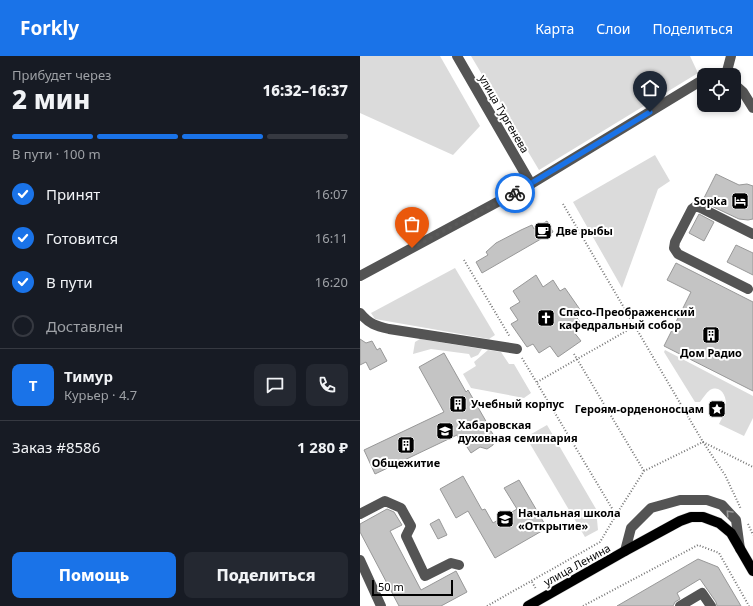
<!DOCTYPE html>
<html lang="ru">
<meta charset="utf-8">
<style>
body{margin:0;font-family:"Noto Sans",sans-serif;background:#242831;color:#f1f3f6;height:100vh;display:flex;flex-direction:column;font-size:15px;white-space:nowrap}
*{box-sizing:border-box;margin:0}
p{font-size:13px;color:#9ea1a6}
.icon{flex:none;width:22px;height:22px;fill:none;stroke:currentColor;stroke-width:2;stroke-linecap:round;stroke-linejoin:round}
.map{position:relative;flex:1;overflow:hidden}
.details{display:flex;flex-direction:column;background:#171b24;width:360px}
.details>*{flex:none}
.buttons{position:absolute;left:337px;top:12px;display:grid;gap:8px}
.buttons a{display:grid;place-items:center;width:44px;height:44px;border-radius:8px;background:#171b24;box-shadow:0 2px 6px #0003;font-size:20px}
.scale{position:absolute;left:12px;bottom:10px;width:81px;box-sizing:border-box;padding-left:4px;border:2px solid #000;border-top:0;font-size:11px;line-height:14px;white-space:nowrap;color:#000;-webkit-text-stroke:3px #fff;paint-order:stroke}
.pin{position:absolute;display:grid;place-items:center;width:34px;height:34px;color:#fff;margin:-41px -17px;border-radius:50% 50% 50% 0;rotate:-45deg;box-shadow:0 0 4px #0007}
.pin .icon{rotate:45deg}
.courier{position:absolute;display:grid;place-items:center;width:40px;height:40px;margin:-20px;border:3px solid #1a73e8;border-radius:50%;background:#fff;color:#222;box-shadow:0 1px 5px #0007}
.summary em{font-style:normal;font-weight:800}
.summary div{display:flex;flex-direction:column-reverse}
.summary{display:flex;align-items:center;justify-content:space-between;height:68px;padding:0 12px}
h1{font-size:26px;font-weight:800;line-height:30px}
.bar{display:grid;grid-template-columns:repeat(4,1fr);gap:6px 4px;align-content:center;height:48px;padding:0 12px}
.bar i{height:5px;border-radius:3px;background:#363941}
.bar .current{background:#1a73e8}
.bar p{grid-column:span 4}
.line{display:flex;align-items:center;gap:10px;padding:0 12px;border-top:1px solid #363941}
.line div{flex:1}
.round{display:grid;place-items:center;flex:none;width:42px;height:42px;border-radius:8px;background:#242831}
ol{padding:0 12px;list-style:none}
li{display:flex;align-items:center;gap:12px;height:44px}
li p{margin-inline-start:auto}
li .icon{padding:4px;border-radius:50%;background:#1a73e8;color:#fff;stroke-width:4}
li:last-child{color:#9ea1a6}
li i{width:22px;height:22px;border:2px solid #363941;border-radius:50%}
.action{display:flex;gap:8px;margin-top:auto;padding:8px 12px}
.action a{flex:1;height:46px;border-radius:8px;background:#1a73e8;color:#fff;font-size:16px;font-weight:800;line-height:46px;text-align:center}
.action a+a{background:#242831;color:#f1f3f6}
header{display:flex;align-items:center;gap:24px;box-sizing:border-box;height:56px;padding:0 20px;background:#1a73e8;color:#fff}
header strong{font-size:19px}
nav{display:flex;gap:22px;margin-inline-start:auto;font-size:14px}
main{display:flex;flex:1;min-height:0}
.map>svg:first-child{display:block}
</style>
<header>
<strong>Forkly</strong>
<nav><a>Карта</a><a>Слои</a><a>Поделиться</a></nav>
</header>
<main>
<section class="details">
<div class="summary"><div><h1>2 мин</h1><p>Прибудет через</p></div><em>16:32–16:37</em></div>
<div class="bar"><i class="current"></i><i class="current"></i><i class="current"></i><i></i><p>В пути · 100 m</p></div>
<ol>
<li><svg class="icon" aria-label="check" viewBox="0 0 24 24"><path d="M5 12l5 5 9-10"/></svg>Принят<p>16:07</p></li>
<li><svg class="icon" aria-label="check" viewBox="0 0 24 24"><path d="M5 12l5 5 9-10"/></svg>Готовится<p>16:11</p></li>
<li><svg class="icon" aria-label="check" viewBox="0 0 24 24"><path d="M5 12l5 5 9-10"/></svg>В пути<p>16:20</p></li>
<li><i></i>Доставлен</li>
</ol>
<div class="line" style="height:72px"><b class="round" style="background:#1a73e8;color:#fff">Т</b><div><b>Тимур</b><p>Курьер · 4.7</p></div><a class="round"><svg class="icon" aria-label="chat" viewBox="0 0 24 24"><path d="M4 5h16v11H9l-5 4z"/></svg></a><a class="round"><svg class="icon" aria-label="phone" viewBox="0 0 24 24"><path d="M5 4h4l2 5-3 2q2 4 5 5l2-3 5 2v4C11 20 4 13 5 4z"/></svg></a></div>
<div class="line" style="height:52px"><div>Заказ #8586</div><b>1 280 ₽</b></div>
<div class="action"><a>Помощь</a><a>Поделиться</a></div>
</section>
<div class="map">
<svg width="393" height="550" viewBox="0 0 393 550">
<rect width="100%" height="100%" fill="#fff"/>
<!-- green -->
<g fill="#dbdbdb">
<path d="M0,0H80L120,70L93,99L0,57Z"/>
<path d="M111,0H330L338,17L179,114Z"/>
<path d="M295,99L310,125L298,133L262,232L213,146Z"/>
<path d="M95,212L135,279L129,283L15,263L11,257Z"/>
<path d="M60,283L122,293L118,299L111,302L109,298L71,293L53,298L55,286Z"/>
<path d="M128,294L141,296L149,308H154L171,337L164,342L111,332L103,318L116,310L114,306Z"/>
<path d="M305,294L393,340V362L384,380L359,368C362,362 366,356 366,350C367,341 361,328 350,334C346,337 343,342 340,346H335L304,296Z"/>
<path d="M187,369L236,453L238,474L225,481L166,381Z"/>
</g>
<!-- building -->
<g fill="#c4c4c4" stroke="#989898">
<path d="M356,118L379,129L387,128L393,130V163L388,164L379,163L345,147V145L343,144Z"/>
<path d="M339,158L354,166L344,185L329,177Z"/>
<path d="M187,165L193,176L122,217L116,206L128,199L126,196L136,187L161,174L172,169L174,173Z"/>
<path d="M376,189L393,197V219L367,206Z"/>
<path d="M316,207L393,246V335L304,290L331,236L307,224Z"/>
<path d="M176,219L183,231L193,224L200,235L205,232L221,255L215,259L222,269L213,275L221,285L198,301L190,290L179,297L173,288L167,291L151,268L158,264L150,252L160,246L153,235Z"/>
<path d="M0,283L6,287L12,285L17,294L20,292L27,305L10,314L6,306L0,309Z"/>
<path d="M84,297L106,336L108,334L127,367L126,368L135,381L133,389L127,393L120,391L111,397L101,382L99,383L97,379L15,418L4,394L84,356L59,311Z"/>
<path d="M103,420L122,454L125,453L133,467L157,453L144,432L159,424L187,472L135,502L108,455L96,462L80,433Z"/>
<path d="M27,453L34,456L42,469L30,475L61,534L96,515L107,536L81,550H39L0,476V468Z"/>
<path d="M79,463L87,479L78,483L70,468Z"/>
<path d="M338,503L358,511L381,550H357L356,546L340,523L317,537L320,543L315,546L313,550H257Z"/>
</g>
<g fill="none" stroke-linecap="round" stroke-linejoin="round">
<defs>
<path id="major" d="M168,550L265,495L320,465L331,461H343L359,467L371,477L393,515"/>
</defs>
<!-- major casing -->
<use href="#major" stroke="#dbdbdb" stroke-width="11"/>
<!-- path -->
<g stroke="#767676" stroke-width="2" stroke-dasharray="1 2" stroke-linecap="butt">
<path d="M203,148L343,386L393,411"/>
<path d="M104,204L150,281"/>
<path d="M214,298L284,415"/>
<path d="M162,302L256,459"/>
<path d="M177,326L275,270"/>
<path d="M388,468L393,479"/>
<path d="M172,526L176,533"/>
<path d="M127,550L240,486L256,459L284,415L343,386L365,419L381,453"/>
<path d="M223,550L338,489L359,497L389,550"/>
</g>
<!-- minor -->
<g stroke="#545454" stroke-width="10">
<path d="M97,0L171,128"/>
<path d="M366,19L371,0"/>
<path d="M374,28L383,36L393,52"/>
<path d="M0,220L171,128L344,23"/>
<path d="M388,233L318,198L314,192L315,186L332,153L336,150L341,152L393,178"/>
<path d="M0,257C9,268 16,270 29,273L157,293"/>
<path d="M0,458L25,445L41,452L51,470L46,480L65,520L91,507L99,509"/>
<path d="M265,495L271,472L291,452L320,444H347L362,449L376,464L380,493"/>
<path d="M0,504L21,550"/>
<path d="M320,550L342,537L351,550"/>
</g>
<!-- major -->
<use href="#major" stroke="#000" stroke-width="10"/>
</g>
<!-- one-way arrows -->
<defs><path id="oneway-chevron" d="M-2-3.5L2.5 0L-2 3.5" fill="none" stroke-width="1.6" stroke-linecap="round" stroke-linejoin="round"/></defs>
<use stroke="#989898" href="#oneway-chevron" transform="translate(369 457) rotate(-133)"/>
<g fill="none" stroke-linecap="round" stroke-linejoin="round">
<!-- done -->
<path stroke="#595959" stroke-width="4" stroke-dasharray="0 7.2" d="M52,192L155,137"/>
<!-- route -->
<path stroke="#1a73e8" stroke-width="5" d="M155,137L290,56"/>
</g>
<!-- icons -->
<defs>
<symbol id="hotel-square" viewBox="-11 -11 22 22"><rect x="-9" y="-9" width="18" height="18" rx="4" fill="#000" stroke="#fff"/><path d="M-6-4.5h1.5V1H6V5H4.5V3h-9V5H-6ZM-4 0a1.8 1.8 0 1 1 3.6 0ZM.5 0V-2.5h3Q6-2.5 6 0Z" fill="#fff"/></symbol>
<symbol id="cafe-square" viewBox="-11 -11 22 22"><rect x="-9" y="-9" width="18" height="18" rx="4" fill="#000" stroke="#fff"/><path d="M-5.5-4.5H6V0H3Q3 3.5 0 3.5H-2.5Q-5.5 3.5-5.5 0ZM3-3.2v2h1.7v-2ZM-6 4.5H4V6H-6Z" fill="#fff"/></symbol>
<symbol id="church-square" viewBox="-11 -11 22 22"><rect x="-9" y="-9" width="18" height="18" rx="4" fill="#000" stroke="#fff"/><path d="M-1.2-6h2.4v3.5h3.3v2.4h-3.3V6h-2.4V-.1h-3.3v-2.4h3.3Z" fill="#fff"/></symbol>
<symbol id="building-square" viewBox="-11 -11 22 22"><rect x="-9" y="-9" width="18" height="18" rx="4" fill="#000" stroke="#fff"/><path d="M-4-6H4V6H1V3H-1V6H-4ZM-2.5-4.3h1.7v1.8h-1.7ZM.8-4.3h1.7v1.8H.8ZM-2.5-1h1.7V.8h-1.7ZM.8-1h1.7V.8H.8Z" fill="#fff"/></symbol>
<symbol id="sight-square" viewBox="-11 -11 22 22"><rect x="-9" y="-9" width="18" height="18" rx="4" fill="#000" stroke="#fff"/><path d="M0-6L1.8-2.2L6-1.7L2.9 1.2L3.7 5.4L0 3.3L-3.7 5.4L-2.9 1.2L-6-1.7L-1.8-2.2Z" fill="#fff"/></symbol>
<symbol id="university-square" viewBox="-11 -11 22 22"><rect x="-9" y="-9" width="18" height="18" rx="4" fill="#000" stroke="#fff"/><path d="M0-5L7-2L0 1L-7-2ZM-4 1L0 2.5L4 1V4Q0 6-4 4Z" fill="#fff"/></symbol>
<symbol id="school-square" viewBox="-11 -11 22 22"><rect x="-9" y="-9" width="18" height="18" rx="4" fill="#000" stroke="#fff"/><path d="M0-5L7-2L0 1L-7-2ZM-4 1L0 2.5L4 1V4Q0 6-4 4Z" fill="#fff"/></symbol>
</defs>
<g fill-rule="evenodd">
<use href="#hotel-square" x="370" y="135" width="20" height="20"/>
<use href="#cafe-square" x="173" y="165" width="20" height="20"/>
<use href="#church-square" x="176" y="252" width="20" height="20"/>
<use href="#building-square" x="341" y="269" width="20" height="20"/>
<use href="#building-square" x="88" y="338" width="20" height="20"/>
<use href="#sight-square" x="347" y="343" width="20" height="20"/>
<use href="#university-square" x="75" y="365" width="20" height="20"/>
<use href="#building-square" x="36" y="379" width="20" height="20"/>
<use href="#school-square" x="135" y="453" width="20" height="20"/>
</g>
<g text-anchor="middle" stroke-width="4" stroke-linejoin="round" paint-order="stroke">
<!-- street labels -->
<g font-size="11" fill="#000" stroke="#fff">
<text transform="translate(144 58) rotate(60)" y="4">улица Тургенева</text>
<text transform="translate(217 509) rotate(-29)" y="4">улица Ленина</text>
</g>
<!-- poi labels -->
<g font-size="11" font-weight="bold" fill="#000" stroke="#fff" text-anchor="start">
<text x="367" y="149" text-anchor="end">Sopka</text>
<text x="196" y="179">Две рыбы</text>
<text x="199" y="260">Спасо-Преображенский<tspan x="199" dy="13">кафедральный собор</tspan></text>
<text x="351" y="301" text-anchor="middle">Дом Радио</text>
<text x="111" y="352">Учебный корпус</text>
<text x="344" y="357" text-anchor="end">Героям-орденоносцам</text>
<text x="98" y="373">Хабаровская<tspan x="98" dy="13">духовная семинария</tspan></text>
<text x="46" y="411" text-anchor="middle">Общежитие</text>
<text x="158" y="461">Начальная школа<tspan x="158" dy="13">«Открытие»</tspan></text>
</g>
</g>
</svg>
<div class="buttons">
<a><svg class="icon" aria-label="locate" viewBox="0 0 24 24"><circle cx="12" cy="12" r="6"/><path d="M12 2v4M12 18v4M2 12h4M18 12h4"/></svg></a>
</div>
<div class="scale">50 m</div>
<div class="pin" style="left:52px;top:192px;background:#ea580c"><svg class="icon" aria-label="bag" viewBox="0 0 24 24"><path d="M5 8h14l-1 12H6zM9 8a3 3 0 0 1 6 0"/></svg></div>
<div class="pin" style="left:290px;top:56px;background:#1f2937"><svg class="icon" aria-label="home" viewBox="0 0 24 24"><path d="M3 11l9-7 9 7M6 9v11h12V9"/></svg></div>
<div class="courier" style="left:155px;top:137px"><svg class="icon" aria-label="bike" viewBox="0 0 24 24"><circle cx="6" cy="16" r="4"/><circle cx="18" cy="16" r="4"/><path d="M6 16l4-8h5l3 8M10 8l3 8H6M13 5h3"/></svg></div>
</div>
</main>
